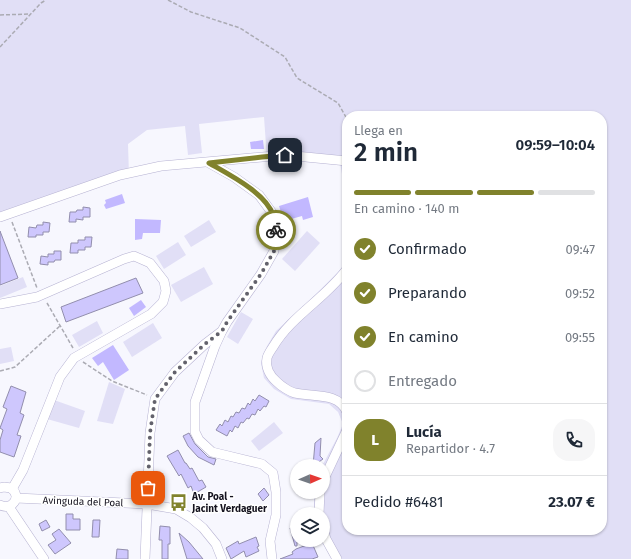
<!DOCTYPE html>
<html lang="es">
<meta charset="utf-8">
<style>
body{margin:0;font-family:"Fira Sans",sans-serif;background:#f6f6f7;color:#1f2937;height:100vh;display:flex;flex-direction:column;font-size:15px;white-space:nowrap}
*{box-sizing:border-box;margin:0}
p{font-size:13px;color:#747a83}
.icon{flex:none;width:22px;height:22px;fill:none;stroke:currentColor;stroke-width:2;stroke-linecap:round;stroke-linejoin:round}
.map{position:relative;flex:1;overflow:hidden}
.drawer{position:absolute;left:342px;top:111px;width:265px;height:424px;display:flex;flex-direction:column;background:#fff;border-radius:16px;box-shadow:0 1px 3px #0004}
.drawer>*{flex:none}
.needle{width:26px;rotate:88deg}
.fabs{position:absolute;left:290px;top:459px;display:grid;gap:8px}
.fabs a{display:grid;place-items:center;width:40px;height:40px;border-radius:50%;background:#fff;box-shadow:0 1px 3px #0004;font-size:20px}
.pin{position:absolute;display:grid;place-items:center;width:34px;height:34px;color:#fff;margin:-17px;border-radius:8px;box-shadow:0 2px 6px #0006}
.courier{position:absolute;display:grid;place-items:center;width:40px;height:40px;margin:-20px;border:3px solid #80822c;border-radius:50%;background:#fff;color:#222;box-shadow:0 1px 5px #0007}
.summary em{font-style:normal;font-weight:600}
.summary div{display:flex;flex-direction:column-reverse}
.summary{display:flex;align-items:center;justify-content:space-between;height:68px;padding:0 12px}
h1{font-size:26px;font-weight:600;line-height:30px}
.bar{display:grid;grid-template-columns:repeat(4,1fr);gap:6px 4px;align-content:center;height:48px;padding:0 12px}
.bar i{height:5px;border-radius:3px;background:#e0e1e3}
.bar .on{background:#80822c}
.bar p{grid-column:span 4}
.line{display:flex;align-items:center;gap:10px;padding:0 12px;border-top:1px solid #e0e1e3}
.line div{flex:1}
.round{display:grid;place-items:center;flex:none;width:42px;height:42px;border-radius:16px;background:#f6f6f7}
ol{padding:0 12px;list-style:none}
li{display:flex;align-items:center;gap:12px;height:44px}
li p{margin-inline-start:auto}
li .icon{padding:4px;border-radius:50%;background:#80822c;color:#fff;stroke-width:4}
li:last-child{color:#747a83}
li i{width:22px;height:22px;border:2px solid #e0e1e3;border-radius:50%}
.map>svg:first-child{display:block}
</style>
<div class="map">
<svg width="631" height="559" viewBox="0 0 631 559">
<rect width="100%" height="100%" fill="#f7f7fe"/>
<!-- green -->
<g fill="#e1dff6">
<path d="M0,0H631V559H332L323,540V514H315L314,509V492H323L322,466L337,438L343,424L338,412L329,404L291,399L274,389L264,378L261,363L267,346L276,331L307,303L347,263V530H602V116H347V205L340,162L267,159L264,117L199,124L202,153L188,155L185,126L147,130L128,144L129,176L0,222Z"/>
<path d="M209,220L216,232L191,247L184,236Z"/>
<path d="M307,231L320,243L295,271L282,259Z"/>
<path d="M178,242L186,255L164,269L156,256Z"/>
<path d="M204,267L213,284L181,302L171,285Z"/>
<path d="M23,277L27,287L0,298V286Z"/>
<path d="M241,312L253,319L238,344L227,337Z"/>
<path d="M97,321L103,333L79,347L72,335Z"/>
<path d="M153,323L162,338L132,357L123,342Z"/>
<path d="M11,347L14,361L0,364V349Z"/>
<path d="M109,382L125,389L113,424L97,421Z"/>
<path d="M54,400L85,411L79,428L47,419Z"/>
<path d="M274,422L283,433L259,451L251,441Z"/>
</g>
<!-- water -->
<g fill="#c2b8ff">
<path d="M263,140L264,149H251L250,142Z"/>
<path d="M122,194L125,203L106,209L104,205L106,203L105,200Z"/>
<path d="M308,197L313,217L303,220L302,216L284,221L279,206Z"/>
<path d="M135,219L161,220L160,233H143L142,239L135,240Z"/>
<path d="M141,300L146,307L134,316L129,308Z"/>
<path d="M113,345L129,370L114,380L103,362L98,366L92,358Z"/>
</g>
<!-- building -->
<g fill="#cec7fd" stroke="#928ead">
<path d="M83,207L90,208V217H83V220L76,219V222H69L70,212H76L77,210H83Z"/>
<path d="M43,222L50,223L49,232H43V235H36V237H28L29,227L36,228L37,225H43Z"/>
<path d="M0,231L18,278L0,285Z"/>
<path d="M85,237H92L91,247H85V250H78V253H70L71,243H78V240H85Z"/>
<path d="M54,251H61V260H55L54,262H48V265L40,264L41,256L48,257V254H54Z"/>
<path d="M136,278L143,293L66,322L61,307Z"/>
<path d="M11,386L26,392L20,413L24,415L17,435L21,436L14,457L0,452V440L3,430L0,428L7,409L3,407Z"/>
<path d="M259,395L269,401L266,407L264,406L260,411L258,409L255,415L252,414L249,419L247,418L243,423L241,422L238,428L235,426L232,432L230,430L227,436L216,430L220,424L222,426L225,420L228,422L231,416L233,417L236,412L239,413L242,408L245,409L248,403L250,405L253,399L255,401Z"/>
<path d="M189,433L195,444L208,457L216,459L214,465L198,457L188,446L183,436Z"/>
<path d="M321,438L320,456L323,459L313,466L315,443Z"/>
<path d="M178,450L185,463H186L190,469L192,468L199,481L202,480L206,487L194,494L191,486L188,488L181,474L179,476L167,456Z"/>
<path d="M264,488L269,495L263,501L258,494Z"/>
<path d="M66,514H73V519H80V530H66Z"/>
<path d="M46,520L50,527L42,531L39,524Z"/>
<path d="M93,520H100L99,537H92Z"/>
<path d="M160,526L170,527V544H168V559H162V540H159Z"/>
<path d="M297,526V546H295L290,528Z"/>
<path d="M59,529L71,543L55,554L48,545L56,540L52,534Z"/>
<path d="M179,533L189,542L203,559H187Z"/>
<path d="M256,537L259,546L257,547L259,551L246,557L244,551L231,559L226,548L238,541L239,544Z"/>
<path d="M312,543L318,557L312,559H280L293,554L292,552L296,549Z"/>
<path d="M117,549L128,550V559H116Z"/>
</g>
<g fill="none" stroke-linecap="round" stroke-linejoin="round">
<defs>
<g id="street">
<path d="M0,217L120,175L161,166L285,155L347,161"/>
<path d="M347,269C326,298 291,316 273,347C271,350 268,354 267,358C265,367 270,376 277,382C281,386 290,392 295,393C313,397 339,392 347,412"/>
<path d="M0,304L37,297L124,259L134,256L150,263L164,281L166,291L163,302L151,314L74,358L60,377L23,470L12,489"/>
<path d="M221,333L215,346L195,402V432L199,440L212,452L262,464L273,473L276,492V515L270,541L272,559"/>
<path d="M323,481L347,430"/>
<path d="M0,488L4,487L11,488C22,496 13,511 0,505"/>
<path d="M16,498L147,504L176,509L191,518L203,528L216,544L222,559"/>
<path d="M9,507L44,559"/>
<path d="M319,514L320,492"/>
<path d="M323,529L326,539L337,559"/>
<path d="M145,559L150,433L155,399L175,372L205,344L222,331L227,322L261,274L274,251L276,234L273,214L259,195L234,177L209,163"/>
</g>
</defs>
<!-- street casing -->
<use href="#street" stroke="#b6b2d2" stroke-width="10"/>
<!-- path -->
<g stroke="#ababb3" stroke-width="1.5" stroke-dasharray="4 2" stroke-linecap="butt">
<path d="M168,0L191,12L240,28L285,57L297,78L338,103L347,119"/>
<path d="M0,15L30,14"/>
<path d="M0,47L41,3L46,0"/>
<path d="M12,222L37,288"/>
<path d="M47,303L73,348"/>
<path d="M83,362L112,381L147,395"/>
<path d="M0,371L15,367L61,325"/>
</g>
<!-- street -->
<use href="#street" stroke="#fff" stroke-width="9"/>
</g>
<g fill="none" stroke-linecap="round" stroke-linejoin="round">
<!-- done -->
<path stroke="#63626c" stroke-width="4" stroke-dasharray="0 7.2" d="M148,488L150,433L155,399L175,372L205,344L222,331L227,322L261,274L274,251L276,230"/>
<!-- route -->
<path stroke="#80822c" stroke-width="5" d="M276,230C275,225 275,220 273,215C266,193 228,174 209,163L262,157L285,155"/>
</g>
<!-- icons -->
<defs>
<symbol id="bus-bare" viewBox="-9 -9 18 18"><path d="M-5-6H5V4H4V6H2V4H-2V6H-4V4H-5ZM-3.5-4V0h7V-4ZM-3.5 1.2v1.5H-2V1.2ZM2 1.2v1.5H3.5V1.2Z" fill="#80822c" stroke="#fff" stroke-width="2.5" paint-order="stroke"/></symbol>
</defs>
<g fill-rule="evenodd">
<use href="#bus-bare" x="166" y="490" width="25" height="25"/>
</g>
<g text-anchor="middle" stroke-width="3" stroke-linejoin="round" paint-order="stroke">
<!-- poi labels -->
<g font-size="10" font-weight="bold" fill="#14121e" stroke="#fff" text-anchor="start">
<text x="192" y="500">Av. Poal -<tspan x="192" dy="12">Jacint Verdaguer</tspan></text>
</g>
<!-- street labels -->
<g font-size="10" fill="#14121e" stroke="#fff">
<text transform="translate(83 501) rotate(2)" y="4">Avinguda del Poal</text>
</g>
</g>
</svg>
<div class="fabs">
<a><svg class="needle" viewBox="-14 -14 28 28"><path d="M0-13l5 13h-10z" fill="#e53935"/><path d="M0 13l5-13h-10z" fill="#747a83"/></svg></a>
<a><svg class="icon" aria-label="layers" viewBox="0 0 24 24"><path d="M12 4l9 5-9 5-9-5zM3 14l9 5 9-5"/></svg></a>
</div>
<div class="pin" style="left:148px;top:488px;background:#ea580c"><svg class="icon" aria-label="bag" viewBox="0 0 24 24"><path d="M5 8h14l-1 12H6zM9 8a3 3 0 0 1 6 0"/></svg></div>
<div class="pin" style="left:285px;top:155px;background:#1f2937"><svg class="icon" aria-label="home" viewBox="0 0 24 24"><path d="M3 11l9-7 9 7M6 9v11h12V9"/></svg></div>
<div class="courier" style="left:276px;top:230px"><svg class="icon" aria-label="bike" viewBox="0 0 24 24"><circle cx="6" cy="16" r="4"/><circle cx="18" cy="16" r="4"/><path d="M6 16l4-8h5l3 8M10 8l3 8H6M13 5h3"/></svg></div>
<section class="drawer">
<div class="summary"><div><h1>2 min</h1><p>Llega en</p></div><em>09:59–10:04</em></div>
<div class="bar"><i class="on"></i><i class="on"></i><i class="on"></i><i></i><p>En camino · 140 m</p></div>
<ol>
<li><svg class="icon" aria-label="check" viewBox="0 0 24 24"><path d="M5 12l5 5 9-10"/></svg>Confirmado<p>09:47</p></li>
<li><svg class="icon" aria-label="check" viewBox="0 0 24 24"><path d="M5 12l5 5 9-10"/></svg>Preparando<p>09:52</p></li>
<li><svg class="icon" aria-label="check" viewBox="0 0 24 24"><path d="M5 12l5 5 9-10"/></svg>En camino<p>09:55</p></li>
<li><i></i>Entregado</li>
</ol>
<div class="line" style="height:72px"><b class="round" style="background:#80822c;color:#fff">L</b><div><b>Lucía</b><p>Repartidor · 4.7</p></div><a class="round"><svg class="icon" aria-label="phone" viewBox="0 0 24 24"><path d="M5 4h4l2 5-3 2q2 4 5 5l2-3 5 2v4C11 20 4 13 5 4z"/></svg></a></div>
<div class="line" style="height:52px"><div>Pedido #6481</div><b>23.07 €</b></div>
</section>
</div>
